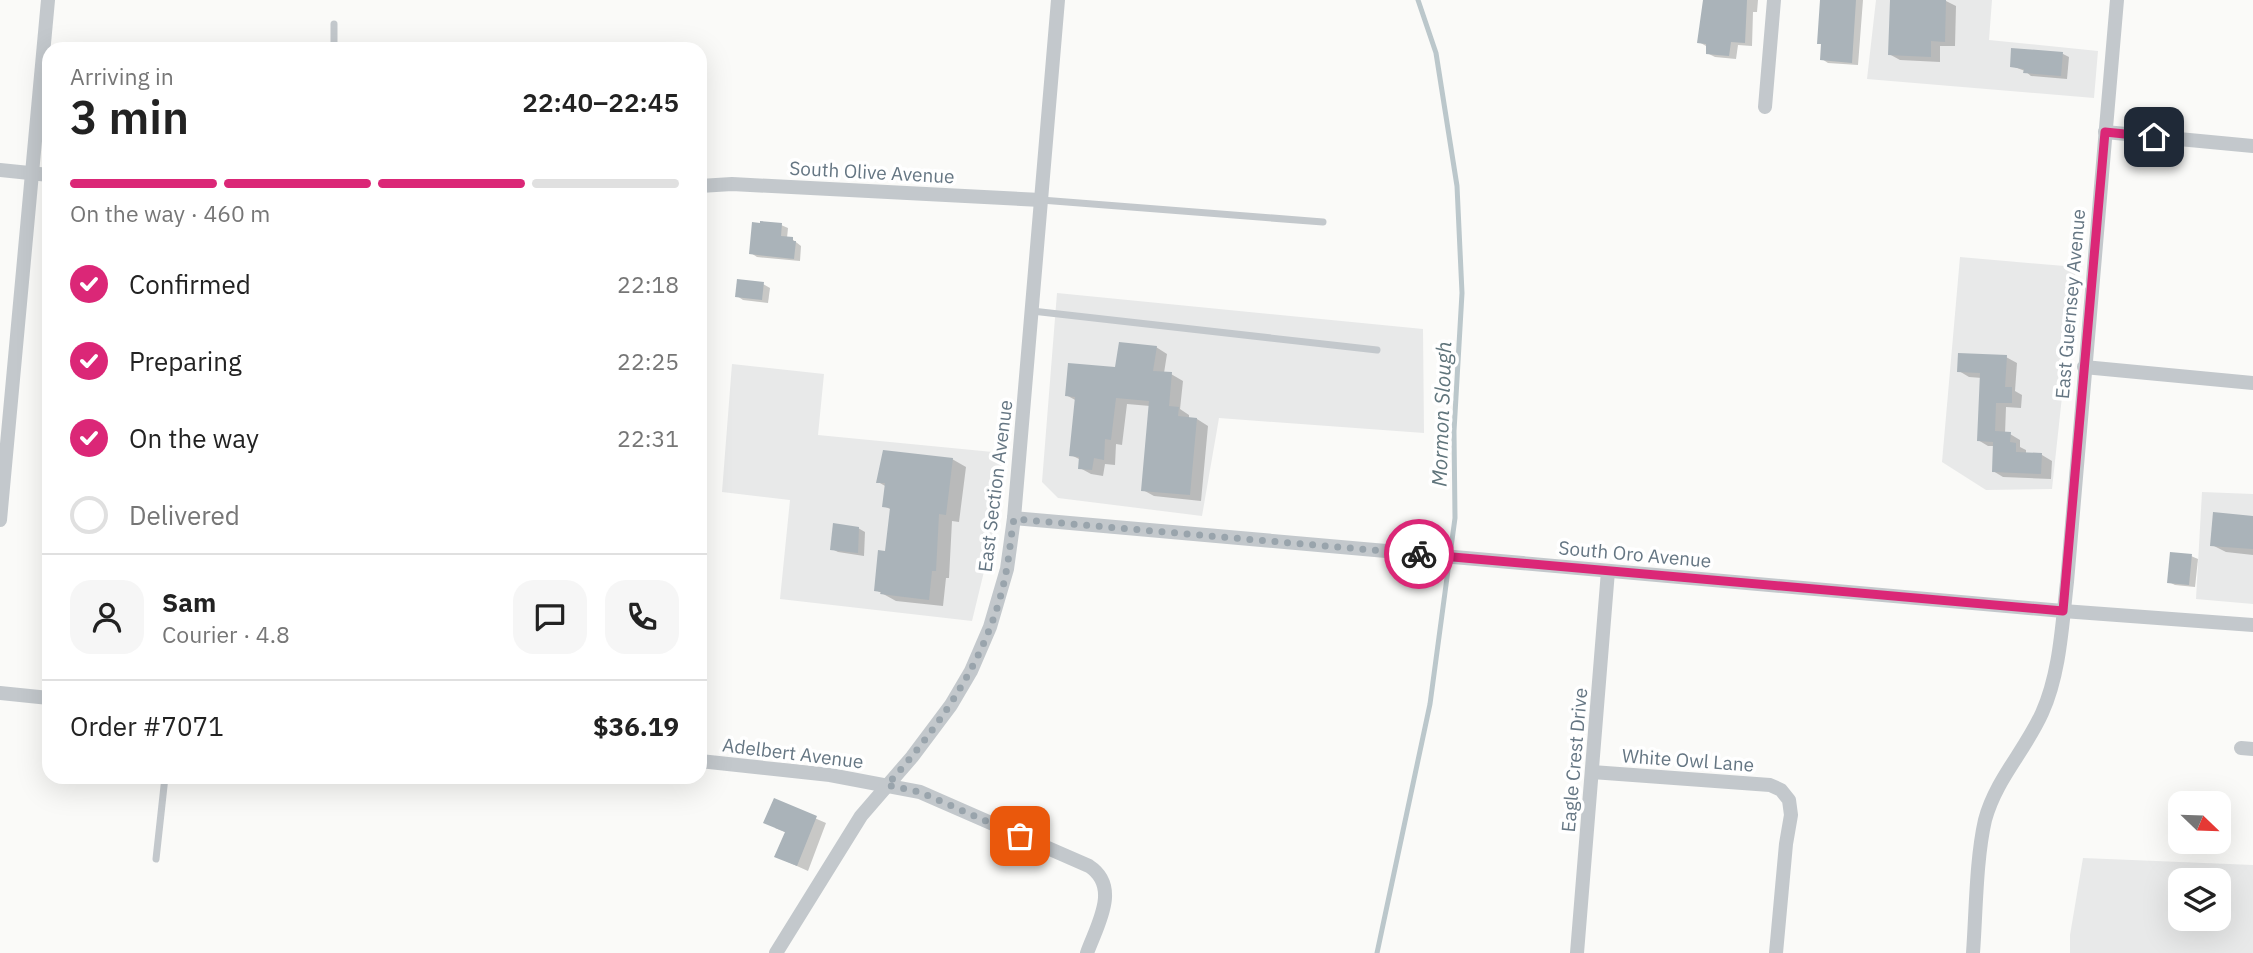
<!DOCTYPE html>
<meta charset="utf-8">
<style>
body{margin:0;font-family:"IBM Plex Sans",sans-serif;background:#f6f6f6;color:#222;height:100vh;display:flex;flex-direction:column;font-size:26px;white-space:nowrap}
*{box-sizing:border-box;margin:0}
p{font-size:23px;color:#767676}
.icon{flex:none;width:38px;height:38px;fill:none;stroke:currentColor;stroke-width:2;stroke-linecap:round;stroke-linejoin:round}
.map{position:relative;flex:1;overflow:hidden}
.panel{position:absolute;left:42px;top:42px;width:665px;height:742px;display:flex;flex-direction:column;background:#fff;border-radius:21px;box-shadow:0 7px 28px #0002}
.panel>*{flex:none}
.needle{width:46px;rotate:113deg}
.controls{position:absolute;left:2168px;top:791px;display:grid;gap:14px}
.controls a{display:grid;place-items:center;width:63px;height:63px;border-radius:14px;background:#fff;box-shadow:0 7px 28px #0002;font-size:35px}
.pin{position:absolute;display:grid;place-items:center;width:60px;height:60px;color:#fff;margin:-30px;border-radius:14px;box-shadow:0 4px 10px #0006}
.courier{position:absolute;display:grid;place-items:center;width:70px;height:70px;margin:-35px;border:5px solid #db2777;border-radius:50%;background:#fff;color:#222;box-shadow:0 2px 9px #0007}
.headline em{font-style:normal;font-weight:600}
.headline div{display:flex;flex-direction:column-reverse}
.headline{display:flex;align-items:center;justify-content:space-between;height:119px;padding:0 28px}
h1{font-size:46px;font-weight:600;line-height:52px}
.bar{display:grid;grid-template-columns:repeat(4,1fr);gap:10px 7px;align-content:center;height:84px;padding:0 28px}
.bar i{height:9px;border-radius:5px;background:#e0e0e0}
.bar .selected{background:#db2777}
.bar p{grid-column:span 4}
.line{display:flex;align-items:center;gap:18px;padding:0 28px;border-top:2px solid #e0e0e0}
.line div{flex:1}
.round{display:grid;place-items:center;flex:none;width:74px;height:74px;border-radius:21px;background:#f6f6f6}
ol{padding:0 28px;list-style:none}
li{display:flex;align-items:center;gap:21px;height:77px}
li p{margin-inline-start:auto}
li .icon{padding:7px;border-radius:50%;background:#db2777;color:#fff;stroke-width:4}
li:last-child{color:#767676}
li i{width:38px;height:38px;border:4px solid #e0e0e0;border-radius:50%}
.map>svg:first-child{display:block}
</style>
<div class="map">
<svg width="2253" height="953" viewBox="0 0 2253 953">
<rect width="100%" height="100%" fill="#fafaf8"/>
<!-- built -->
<g fill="#e8e9e9" fill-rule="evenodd">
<path d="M1876,0H1992L1989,40L2098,51L2094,98L1867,79Z"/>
<path d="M1960,257L2076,267L2052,489L1986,490L1942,462Z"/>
<path d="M1057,293L1423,329L1424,433L1219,418L1202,516L1058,498L1042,482Z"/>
<path d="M732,364L824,374L818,435L1003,453L996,522L972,621L780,599L790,500L722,492Z"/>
<path d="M2202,492L2253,494V604L2196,599Z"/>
<path d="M2083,858L2253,865V953H2070V935ZM2180,880H2219V919H2180Z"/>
</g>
<!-- shadow -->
<g fill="#0003">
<path d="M1704,0H1758L1757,12H1753L1752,46L1738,45L1736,59L1715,57L1707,53L1706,46L1699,42Z"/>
<path d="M1821,0H1863L1858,65L1828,63L1822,59L1823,45L1818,43Z"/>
<path d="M1891,0L1946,1L1956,6L1955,46H1940V62L1900,60L1889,54Z"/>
<path d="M2063,54L2069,57L2067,79L2031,76L2025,71L2012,66Z"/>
<path d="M781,225L788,228L787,238L792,239L801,246L800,261L757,257L751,253Z"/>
<path d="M763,284L770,288L768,303L743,300L737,296Z"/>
<path d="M1156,347L1167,354L1164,373L1171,374L1183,381L1180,409L1189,415V419H1197L1208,426L1201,501L1154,496L1143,490L1150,406L1127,404L1122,445L1116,444L1115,465L1105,464L1103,476L1091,474L1080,468L1081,460L1071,455L1077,401L1066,395Z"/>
<path d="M2006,357L2017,363L2015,391L2022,395L2021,408L2006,407L2005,434H2010L2020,440V447L2026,450V454L2042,455L2052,461L2051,479L2003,477L1993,471L1995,446H1988L1978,440L1982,378L1969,377L1959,371Z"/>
<path d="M952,459L966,467L959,522L952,521L949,578H946L943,606L896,601L876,590L887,553L892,510L884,506L887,487L878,482Z"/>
<path d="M2253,517V555L2226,552L2212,545Z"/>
<path d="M858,528L865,532L864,556L838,552L832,549Z"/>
<path d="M2191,556L2198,559L2195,587L2175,585L2169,582Z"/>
<path d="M775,801L826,823L808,871L777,857L787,833L775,828Z"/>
</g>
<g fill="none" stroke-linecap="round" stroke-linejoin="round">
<!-- stream -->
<path stroke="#bbc7cb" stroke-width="5" d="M1377,953L1430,704L1455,518L1454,431L1462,293L1457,186L1436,53L1418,0"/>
</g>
<!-- building -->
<g fill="#aab3b9">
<path d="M1703,0H1747L1745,43L1731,42L1729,56L1706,54V44L1697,43Z"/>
<path d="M1820,0H1856L1852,63L1820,60L1821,44H1817Z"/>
<path d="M1890,0H1946L1945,42L1931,41V57L1888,55Z"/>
<path d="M2011,48L2063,52L2061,76L2023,73L2024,69L2010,67Z"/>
<path d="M760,221L782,223L781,236L793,237V241H796L794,259L749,254L752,222L760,223Z"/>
<path d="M737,279L764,282L762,300L735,297Z"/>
<path d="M1119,342L1157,346L1153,371L1172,372L1169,406L1179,407L1178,416L1197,418L1190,495L1141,491L1149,401L1116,398L1111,440L1105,439L1104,460L1094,458L1092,470L1078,469L1079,457L1069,456L1075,397L1065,396L1068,363L1115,367Z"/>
<path d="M1958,353L2007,355L2005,387H2012V403H1996L1995,431L2011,432L2010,442L2016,443V452L2042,453L2041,474L1992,472L1993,442L1977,441L1980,373L1957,372Z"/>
<path d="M883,450L953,458L946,515L939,514L936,571H932L929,600L880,594L881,592L874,591L878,550L885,551L890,508L882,507L885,483H876Z"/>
<path d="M2213,512L2253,516V549L2210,546Z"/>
<path d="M833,523L859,527L858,553L830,550Z"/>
<path d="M2170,552L2192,554L2189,585L2167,583Z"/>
<path d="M774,798L817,816L797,866L774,857L785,832L763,823Z"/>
</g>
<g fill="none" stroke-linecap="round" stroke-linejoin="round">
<!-- lane -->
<g stroke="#c3c8cc" stroke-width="7">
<path d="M334,49V24"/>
<path d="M1041,200L1323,222"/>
<path d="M1032,311L1377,350"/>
<path d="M156,859L165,777"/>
</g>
<!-- street -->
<g stroke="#c3c8cc" stroke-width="14">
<path d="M1765,107L1774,0"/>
<path d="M2105,132L2253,146"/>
<path d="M0,170L49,175"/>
<path d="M700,186L732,184L1041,200"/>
<path d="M2084,367L2253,383"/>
<path d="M1014,518L2063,611L2253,625"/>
<path d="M0,520L48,0"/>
<path d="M0,693L49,698"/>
<path d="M2241,748L2253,749"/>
<path d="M700,761L830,775L920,792L1089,866C1121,887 1097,925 1087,953"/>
<path d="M1592,772L1770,785L1781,790L1789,800L1791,815L1786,844L1776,953"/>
<path d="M776,953L861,816L912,757L951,705L971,671L990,627L1007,569L1014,518L1058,0"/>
<path d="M1577,953L1608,571"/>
<path d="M1973,953C1976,913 1976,859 1985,820C1996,779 2025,751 2042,713C2060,673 2062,625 2067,582L2117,0"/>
</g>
</g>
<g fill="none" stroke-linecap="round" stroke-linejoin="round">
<!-- done -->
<path stroke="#99a4ac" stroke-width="7" stroke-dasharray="0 12.6" d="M1020,836L920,792L887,785C943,723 993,650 1007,567C1010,551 1011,534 1014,519L1419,554"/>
<!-- route -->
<path stroke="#db2777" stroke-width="9" d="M1419,554L2063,611L2105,132L2154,137"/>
</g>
<g text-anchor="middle" stroke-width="7" stroke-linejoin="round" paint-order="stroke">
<!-- street labels -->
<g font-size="19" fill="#657683" stroke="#fff">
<text transform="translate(872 172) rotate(3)" y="7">South Olive Avenue</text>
<text transform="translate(2070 304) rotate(-85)" y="7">East Guernsey Avenue</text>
<text transform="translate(995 486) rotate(-83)" y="7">East Section Avenue</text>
<text transform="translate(1635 554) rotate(5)" y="7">South Oro Avenue</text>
<text transform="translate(793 753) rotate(7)" y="7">Adelbert Avenue</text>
<text transform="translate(1574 760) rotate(-85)" y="7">Eagle Crest Drive</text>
<text transform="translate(1688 760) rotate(4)" y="7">White Owl Lane</text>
</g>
<!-- water labels -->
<g font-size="21" font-style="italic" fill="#60757c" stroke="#fff">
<text transform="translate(1442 414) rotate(-88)" y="7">Mormon Slough</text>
</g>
</g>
</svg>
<div class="controls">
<a><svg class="needle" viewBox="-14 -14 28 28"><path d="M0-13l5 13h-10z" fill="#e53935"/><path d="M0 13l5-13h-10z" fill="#767676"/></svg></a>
<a><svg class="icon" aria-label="layers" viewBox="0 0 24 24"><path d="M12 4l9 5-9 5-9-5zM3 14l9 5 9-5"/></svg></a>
</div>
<div class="pin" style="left:1020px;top:836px;background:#ea580c"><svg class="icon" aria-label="bag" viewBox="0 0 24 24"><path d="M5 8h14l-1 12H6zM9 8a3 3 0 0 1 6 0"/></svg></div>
<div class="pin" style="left:2154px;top:137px;background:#1f2937"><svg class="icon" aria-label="home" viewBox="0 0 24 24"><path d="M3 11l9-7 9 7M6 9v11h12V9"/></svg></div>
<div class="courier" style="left:1419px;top:554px"><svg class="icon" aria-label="bike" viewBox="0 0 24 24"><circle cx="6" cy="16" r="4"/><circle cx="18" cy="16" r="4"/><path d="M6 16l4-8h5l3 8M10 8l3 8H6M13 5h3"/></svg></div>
<section class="panel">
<div class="headline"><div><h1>3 min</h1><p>Arriving in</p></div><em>22:40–22:45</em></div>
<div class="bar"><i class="selected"></i><i class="selected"></i><i class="selected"></i><i></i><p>On the way · 460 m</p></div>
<ol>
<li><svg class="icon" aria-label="check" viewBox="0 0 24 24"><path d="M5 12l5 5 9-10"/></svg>Confirmed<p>22:18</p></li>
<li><svg class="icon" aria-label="check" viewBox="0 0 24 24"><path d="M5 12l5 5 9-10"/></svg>Preparing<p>22:25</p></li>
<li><svg class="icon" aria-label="check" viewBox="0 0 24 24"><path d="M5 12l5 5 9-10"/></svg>On the way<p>22:31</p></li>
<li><i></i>Delivered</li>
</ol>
<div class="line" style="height:126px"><a class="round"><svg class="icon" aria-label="person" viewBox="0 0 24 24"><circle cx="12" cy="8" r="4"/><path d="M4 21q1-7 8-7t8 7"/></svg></a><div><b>Sam</b><p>Courier · 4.8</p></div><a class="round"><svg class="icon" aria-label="chat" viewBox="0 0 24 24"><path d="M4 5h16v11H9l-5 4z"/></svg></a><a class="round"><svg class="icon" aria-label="phone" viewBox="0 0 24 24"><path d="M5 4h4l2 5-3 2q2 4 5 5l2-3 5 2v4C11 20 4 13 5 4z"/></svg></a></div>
<div class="line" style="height:91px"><div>Order #7071</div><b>$36.19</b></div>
</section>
</div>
